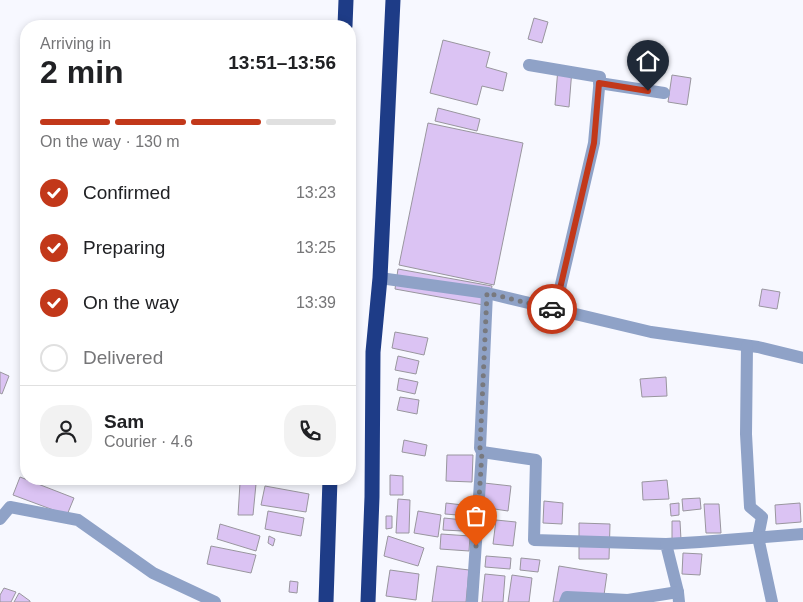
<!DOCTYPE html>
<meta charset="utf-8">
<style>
body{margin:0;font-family:Helvetica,sans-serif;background:#f2f2f2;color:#202124;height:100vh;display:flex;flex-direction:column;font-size:19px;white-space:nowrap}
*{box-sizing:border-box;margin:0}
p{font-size:16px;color:#757577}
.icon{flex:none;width:28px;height:28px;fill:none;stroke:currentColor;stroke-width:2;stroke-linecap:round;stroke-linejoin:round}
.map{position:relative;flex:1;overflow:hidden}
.drawer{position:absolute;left:20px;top:20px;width:336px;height:465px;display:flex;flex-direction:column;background:#fff;border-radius:20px;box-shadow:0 2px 8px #0003}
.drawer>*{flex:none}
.pin{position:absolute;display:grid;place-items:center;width:42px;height:42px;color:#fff;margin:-51px -21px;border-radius:50% 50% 50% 0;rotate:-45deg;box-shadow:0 0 5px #0007}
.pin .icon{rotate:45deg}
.courier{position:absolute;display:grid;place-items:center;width:50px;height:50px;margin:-25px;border:4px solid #c2381a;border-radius:50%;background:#fff;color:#222;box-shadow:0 1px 6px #0007}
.headline em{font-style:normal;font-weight:800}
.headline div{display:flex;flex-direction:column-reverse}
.headline{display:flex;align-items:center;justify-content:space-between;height:85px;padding:0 20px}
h1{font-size:32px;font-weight:800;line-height:38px}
.bar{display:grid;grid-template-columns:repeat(4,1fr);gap:8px 5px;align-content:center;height:60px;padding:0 20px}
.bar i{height:6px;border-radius:4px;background:#e0e0e0}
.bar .on{background:#c2381a}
.bar p{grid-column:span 4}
.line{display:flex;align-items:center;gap:12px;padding:0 20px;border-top:1px solid #e0e0e0}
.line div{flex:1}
.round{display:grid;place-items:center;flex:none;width:52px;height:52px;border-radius:20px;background:#f2f2f2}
ol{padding:0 20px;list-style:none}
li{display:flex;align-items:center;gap:15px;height:55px}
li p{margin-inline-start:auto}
li .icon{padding:5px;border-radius:50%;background:#c2381a;color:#fff;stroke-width:4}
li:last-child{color:#757577}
li i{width:28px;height:28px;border:2px solid #e0e0e0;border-radius:50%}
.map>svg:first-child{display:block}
</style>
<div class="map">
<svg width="803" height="602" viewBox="0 0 803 602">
<rect width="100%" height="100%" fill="#f7f8ff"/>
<!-- building -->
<g fill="#dbc3f3" stroke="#99969e">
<path d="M534,18L548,22L542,43L528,39Z"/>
<path d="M443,40L490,52L486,67L507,73L503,91L482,86L477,105L430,93Z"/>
<path d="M558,68L572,69L569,107L555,105Z"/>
<path d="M672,75L691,78L687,105L668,102Z"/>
<path d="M438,108L480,119L477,131L435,121Z"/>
<path d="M428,123L523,143L494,285L399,265Z"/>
<path d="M398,269L492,286L489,306L395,289Z"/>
<path d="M762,289L780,292L777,309L759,306Z"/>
<path d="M395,332L428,338L424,355L392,348Z"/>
<path d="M398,356L419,361L416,374L395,370Z"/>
<path d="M0,372L9,376L2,394L0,393Z"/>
<path d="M666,377L667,396L642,397L640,379Z"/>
<path d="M399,378L418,382L415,394L397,390Z"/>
<path d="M400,397L419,400L417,414L397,410Z"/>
<path d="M404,440L427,445L425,456L402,452Z"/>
<path d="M447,455H473L472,482L446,481Z"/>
<path d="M390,475L403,476V495H390Z"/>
<path d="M20,477L74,498L67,515L13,495Z"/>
<path d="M253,479H290V483L262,481Z"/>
<path d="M667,480L669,499L643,500L642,482Z"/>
<path d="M240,483L256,484L253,515H238Z"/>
<path d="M484,483L511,486L508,511L481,507Z"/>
<path d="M265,486L309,494L306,512L261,505Z"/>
<path d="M700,498L701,509L683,511L682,499Z"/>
<path d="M398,499L410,500L409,533H396Z"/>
<path d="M544,501L563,503L562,524L543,523Z"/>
<path d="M446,503L471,506L470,516L445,514Z"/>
<path d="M679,503V515L671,516L670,504Z"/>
<path d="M800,503L801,522L776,524L775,505Z"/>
<path d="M704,504H719L721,533H706Z"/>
<path d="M268,511L304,518L301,536L265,529Z"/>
<path d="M418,511L441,515L438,537L414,533Z"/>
<path d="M386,516H392V528L386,529Z"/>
<path d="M444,518L464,520L463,531L443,530Z"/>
<path d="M496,520L516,522L513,546L493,544Z"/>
<path d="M672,521H680L681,540L672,541Z"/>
<path d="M579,523L610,524L609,559H579Z"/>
<path d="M220,524L260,536L256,551L217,539Z"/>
<path d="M441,534L470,536L469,551L440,549Z"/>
<path d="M269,536L275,539L273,546L268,543Z"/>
<path d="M388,536L424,548L418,566L384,556Z"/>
<path d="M211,546L256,555L251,573L207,564Z"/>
<path d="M683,553L702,554L700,575L682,574Z"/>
<path d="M486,556L511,558L510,569L485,567Z"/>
<path d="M521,558L540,560L538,572L520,570Z"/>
<path d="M437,566L469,570L466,602H432Z"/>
<path d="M559,566L607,574L603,602H553Z"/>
<path d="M390,570L419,574L416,600L386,596Z"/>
<path d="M485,574L505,576L503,602H482Z"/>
<path d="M512,575L532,578L529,602H508Z"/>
<path d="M290,581L298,582L297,593L289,592Z"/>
<path d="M4,588L16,592L11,602H0V595Z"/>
<path d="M19,593L30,601V602H14Z"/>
</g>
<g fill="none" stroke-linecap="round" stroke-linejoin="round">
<!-- street -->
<g stroke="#8fa2c7" stroke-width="12">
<path d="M529,65L600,77L594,143L555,310"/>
<path d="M599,83L664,93"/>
<path d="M380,278L487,293L480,448L482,452L472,602"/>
<path d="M487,293L651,332L758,347L803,358"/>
<path d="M747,346L746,434L750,507L762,517L758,537L772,602"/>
<path d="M482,452L536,460L534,540L666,544L678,592L679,602"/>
<path d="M0,519L10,507L78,520L153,573L215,602"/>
<path d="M666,544L700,542L803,534"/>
<path d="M565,602L567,597L628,600L678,592"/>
</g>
<!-- highway -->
<g stroke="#1e3c87" stroke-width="15">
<path d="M345,26L346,0"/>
<path d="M326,602L330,479"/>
<path d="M368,602L372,497L373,352L380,278L393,0"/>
</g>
</g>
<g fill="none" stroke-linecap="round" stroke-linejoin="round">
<!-- done -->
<path stroke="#78797e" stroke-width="5" stroke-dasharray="0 9" d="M476,546L482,452L480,448L487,293L552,309"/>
<!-- route -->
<path stroke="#c2381a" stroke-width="6" d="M552,309L555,310L594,143L599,83L648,91"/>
</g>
</svg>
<div class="pin" style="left:476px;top:546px;background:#ea580c"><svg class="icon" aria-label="bag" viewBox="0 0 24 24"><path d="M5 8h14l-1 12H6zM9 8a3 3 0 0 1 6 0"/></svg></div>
<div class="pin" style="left:648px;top:91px;background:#1f2937"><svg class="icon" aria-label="home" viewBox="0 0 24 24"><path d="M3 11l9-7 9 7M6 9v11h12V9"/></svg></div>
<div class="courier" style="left:552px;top:309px"><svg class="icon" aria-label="car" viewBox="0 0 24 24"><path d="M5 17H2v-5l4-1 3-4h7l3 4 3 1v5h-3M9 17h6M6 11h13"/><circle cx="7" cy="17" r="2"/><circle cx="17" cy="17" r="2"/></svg></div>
<section class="drawer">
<div class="headline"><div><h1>2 min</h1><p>Arriving in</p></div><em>13:51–13:56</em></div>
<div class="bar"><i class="on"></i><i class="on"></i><i class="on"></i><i></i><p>On the way · 130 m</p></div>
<ol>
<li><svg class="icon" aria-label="check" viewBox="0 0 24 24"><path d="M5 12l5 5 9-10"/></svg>Confirmed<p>13:23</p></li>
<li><svg class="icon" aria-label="check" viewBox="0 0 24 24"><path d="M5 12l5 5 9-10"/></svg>Preparing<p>13:25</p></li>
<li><svg class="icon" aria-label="check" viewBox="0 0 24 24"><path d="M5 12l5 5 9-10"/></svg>On the way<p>13:39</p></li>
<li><i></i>Delivered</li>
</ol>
<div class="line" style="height:90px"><a class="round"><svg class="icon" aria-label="person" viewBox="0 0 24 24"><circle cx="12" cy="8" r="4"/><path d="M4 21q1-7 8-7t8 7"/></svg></a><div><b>Sam</b><p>Courier · 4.6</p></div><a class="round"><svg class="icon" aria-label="phone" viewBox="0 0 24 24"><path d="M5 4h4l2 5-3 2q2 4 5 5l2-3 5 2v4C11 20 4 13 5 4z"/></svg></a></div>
</section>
</div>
